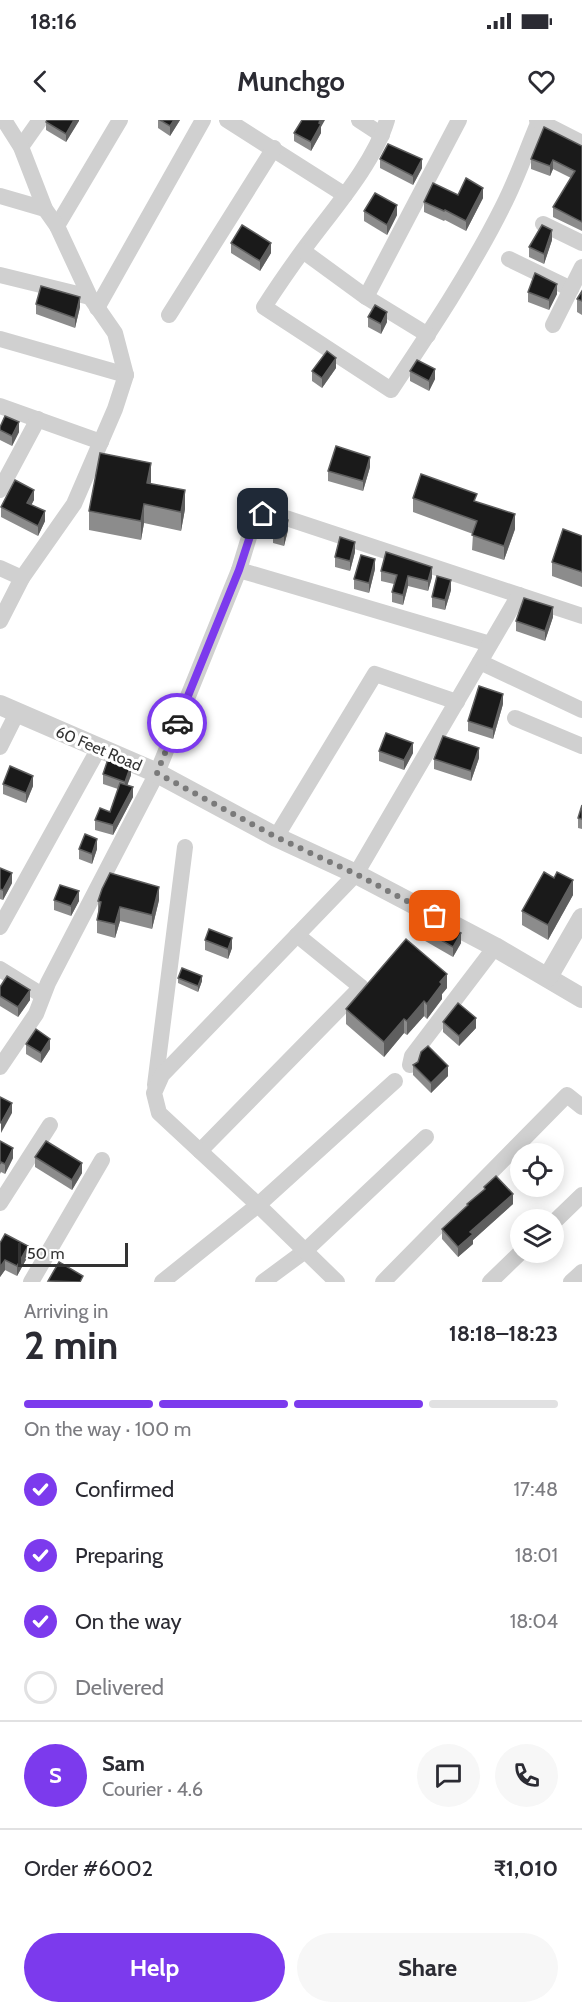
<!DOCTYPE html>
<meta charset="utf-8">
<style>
body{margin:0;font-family:Cabin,sans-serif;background:#f7f7f7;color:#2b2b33;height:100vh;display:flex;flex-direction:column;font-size:22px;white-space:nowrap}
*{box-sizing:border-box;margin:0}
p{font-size:20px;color:#7c7c81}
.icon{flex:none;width:33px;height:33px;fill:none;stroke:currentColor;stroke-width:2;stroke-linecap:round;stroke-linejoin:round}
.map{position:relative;height:1162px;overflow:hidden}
.panel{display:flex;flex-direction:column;background:#fff;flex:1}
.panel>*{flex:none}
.fabs{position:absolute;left:510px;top:1023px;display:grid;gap:12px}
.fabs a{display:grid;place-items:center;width:54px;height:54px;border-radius:50%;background:#fff;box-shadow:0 3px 15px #0003;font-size:30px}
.scale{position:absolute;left:18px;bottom:15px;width:110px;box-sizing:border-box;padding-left:6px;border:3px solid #333;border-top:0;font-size:16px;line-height:21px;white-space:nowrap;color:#333;-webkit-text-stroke:4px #fff;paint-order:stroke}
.pin{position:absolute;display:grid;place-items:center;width:51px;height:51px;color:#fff;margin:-26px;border-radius:12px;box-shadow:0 3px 9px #0006}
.courier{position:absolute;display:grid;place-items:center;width:60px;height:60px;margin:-30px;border:4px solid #7c3aed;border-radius:50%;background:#fff;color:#222;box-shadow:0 2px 8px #0007}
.overview em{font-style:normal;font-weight:800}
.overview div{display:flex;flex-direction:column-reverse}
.overview{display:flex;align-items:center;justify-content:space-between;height:102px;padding:0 24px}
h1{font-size:39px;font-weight:800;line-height:45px}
.bar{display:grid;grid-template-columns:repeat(4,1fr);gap:9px 6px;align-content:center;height:72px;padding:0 24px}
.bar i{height:8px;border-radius:4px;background:#e1e1e2}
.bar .selected{background:#7c3aed}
.bar p{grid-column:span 4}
.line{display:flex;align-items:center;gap:15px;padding:0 24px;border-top:2px solid #e1e1e2}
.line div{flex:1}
.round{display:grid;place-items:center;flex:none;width:63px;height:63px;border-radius:32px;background:#f7f7f7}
ol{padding:0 24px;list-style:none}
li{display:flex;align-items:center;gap:18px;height:66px}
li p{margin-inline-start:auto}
li .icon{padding:6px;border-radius:50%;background:#7c3aed;color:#fff;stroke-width:4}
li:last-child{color:#7c7c81}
li i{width:33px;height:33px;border:3px solid #e1e1e2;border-radius:50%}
.action{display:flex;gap:12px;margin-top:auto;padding:12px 24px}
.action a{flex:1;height:69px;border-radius:36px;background:#7c3aed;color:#fff;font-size:24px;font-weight:800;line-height:69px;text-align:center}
.action a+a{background:#f7f7f7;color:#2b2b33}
.status{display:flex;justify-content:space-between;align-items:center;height:42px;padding:0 30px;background:#fff;direction:ltr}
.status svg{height:16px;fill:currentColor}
header{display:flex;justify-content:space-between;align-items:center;height:78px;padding:0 24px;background:#fff;font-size:27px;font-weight:800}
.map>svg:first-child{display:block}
</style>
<div class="status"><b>18:16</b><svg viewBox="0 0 49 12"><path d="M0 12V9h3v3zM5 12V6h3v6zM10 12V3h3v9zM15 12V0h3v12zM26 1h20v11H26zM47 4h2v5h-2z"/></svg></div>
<header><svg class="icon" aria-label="back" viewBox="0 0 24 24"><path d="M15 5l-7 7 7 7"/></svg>Munchgo<svg class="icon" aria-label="heart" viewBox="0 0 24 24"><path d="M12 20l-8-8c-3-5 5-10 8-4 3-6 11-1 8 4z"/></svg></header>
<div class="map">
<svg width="582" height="1162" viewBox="0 0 582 1162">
<rect width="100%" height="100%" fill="#fff"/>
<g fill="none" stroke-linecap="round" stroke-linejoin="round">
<!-- minor -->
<g stroke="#d0d0d0" stroke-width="16">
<path d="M227,0L345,75"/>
<path d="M359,0L382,15"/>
<path d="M387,0C374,44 331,92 304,129C290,148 277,167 264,187L391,270C431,210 471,150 503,86C517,59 527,29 539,1"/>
<path d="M537,0L582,23"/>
<path d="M21,27L40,0"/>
<path d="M0,76L45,89"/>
<path d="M543,104L582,123"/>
<path d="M57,106L120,0"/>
<path d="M303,131L366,177L428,215"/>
<path d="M509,139L571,169"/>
<path d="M0,155L90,177"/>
<path d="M366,177L459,0"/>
<path d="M97,188L203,0"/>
<path d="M169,195L274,28"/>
<path d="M553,205L582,147"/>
<path d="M0,219L126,255"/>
<path d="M0,286L101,322"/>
<path d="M0,370L38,299"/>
<path d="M0,448L22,458"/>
<path d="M239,450L490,524"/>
<path d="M0,501L22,458L74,384L115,289L126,255L115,213L90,177L57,106L45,89L21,27L4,0"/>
<path d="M480,542L582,590"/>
<path d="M515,598L582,626"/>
<path d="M0,627L17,593"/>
<path d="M276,717L375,554L457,582"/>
<path d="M0,807L99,628"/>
<path d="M0,849L42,875"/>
<path d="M410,945L412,936L495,827"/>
<path d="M0,947L36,894L48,863L157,653L239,450L253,404L263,394L283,397L582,496"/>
<path d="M155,965L185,727"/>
<path d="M200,1031L361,867L297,815"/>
<path d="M0,1083L50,1005"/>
<path d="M554,1102L582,1075"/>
<path d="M31,1162L102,1040"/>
<path d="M162,1162L258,1085L395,961"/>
<path d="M263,1162L305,1131L426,1017"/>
<path d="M337,1162L258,1085L159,993L154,973L162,955L356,754L519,475"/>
<path d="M383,1162L567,975L582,987"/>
<path d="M490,1162L521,1132"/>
<path d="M571,1162L582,1152"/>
</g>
<!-- tertiary -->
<g stroke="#d0d0d0" stroke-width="20">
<path d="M0,585L157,653L276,717L356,754L495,827L582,878"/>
<path d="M548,857L582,798"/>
</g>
</g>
<!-- wall -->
<g fill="#8c8c8c">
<path d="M79,0L66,22L46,10V2Z"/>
<path d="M158,0H180L170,16L158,8Z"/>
<path d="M321,7V13L311,31L294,21V13Z"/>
<path d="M582,26V111L553,97V87L571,58L553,49L550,56L531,49V39Z"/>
<path d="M380,39L422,48L413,65L380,48Z"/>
<path d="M458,75L483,78L466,111L445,100L444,101L424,92V82Z"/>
<path d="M364,91L397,95L387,115L364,101Z"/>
<path d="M552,120L544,144L529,137V127Z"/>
<path d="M231,123L271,133L260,151L231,133Z"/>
<path d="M582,171V195L577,192V179Z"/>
<path d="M528,172L557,174L549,190L528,182Z"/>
<path d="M36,184L80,187L75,208L36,194Z"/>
<path d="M368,197L387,202L381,214L368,207Z"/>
<path d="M336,248L322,268L312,261V251Z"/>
<path d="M410,251L435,259L429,271L410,261Z"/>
<path d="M0,307L19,312L12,326L0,320Z"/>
<path d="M370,347L363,371L328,361V351Z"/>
<path d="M151,364L185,389L181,411L144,403L141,420L89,410V391Z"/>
<path d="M413,378L477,382L515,409L504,440L472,430L473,414L413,392Z"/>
<path d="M34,380L31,385L45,401L38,416L1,397V387Z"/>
<path d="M288,410L284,426L273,423V413Z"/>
<path d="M582,416V467L552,456V442Z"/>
<path d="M355,432L350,451L335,447V437Z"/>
<path d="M375,449L369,473L354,469V459Z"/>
<path d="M381,451L432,457L428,471L408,466L403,485L392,482V472L394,464L381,461Z"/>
<path d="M451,470L445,490L432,487V477Z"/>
<path d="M553,497L545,521L516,511V501Z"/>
<path d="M503,584L493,619L468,611V601Z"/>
<path d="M379,631L413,633L404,650L379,641Z"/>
<path d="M479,638L471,661L434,649V639Z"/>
<path d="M103,654L131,655L127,665L133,677L113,715L95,710V700L110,692L118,669L103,664Z"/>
<path d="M3,664L33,666L26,683L3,674Z"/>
<path d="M582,685V709L578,708V698Z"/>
<path d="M79,729H97L92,744L79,739Z"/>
<path d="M0,748L12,763L3,780L0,779Z"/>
<path d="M554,758L573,775L548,820L522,805V791Z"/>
<path d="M54,780L79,781L71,796L54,790Z"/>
<path d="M159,780L152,809L120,801L115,818L97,813V800L98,792V781Z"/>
<path d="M420,808L461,823L453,837L420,818Z"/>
<path d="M205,820L232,828L228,839L205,830Z"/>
<path d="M178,858L202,861L198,872L178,863Z"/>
<path d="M0,867L30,880L18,897L0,886Z"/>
<path d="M447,868L442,874V879L427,899L424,896L407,915L404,913L384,937L346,904V889Z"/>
<path d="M443,902L476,908L459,926L443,912Z"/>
<path d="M26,924L50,929L41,943L26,934Z"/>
<path d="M413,945L448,956L431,973L413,955Z"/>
<path d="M0,1021L13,1038L5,1054L1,1052L0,1054Z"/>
<path d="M35,1037L82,1053L72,1070L35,1047Z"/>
<path d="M484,1067L513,1084L473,1120V1124L458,1137L442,1119V1109L467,1087V1084L484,1070Z"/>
<path d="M0,1123L28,1136L17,1156L5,1150L0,1157Z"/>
</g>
<!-- shaded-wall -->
<g fill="#5f5f5f">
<path d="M74,0H79V1L66,22V14Z"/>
<path d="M174,0H180L170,16V6Z"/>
<path d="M320,0H325L321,7V13L311,31V22Z"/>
<path d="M422,39V48L413,65V56Z"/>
<path d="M553,40V49L550,56V46Z"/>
<path d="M483,68V78L466,111V101Z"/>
<path d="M397,85V95L387,115V105Z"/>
<path d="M552,110V120L544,144V134Z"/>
<path d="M271,123V133L260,151V141Z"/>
<path d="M557,164V174L549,190V180Z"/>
<path d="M80,177V187L75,208V198Z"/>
<path d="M387,192V202L381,214V204Z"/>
<path d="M336,238V248L322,268V258Z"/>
<path d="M435,249V259L429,271V261Z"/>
<path d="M19,302V312L12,326V316Z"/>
<path d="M370,337V347L363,371V361Z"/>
<path d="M151,343V362L147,382V363Z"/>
<path d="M34,370V380L27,393V383Z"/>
<path d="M185,370V389L181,411V392Z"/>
<path d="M144,384V403L141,420V401Z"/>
<path d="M45,391V401L38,416V406Z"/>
<path d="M515,394V409L504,440V426Z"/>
<path d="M288,400V410L284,426V416Z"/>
<path d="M355,422V432L350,451V441Z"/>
<path d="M375,439V449L369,473V463Z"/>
<path d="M432,447V457L428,471V461Z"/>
<path d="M408,456V466L403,485V475Z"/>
<path d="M451,460V470L445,490V480Z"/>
<path d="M553,487V497L545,521V511Z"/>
<path d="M503,574V584L493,619V609Z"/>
<path d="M413,623V633L404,650V640Z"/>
<path d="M479,628V638L471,661V651Z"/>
<path d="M131,645V655L125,672V662Z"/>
<path d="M33,656V666L26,683V673Z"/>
<path d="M133,667V677L113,715V705Z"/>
<path d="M97,719V729L92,744V734Z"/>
<path d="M12,753V763L3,780V770Z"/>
<path d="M573,760V775L548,820V805Z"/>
<path d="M159,767V780L152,809V795Z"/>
<path d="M79,771V781L71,796V786Z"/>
<path d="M120,787V801L115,818V804Z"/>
<path d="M461,813V823L453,837V827Z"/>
<path d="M232,818V828L228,839V829Z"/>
<path d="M447,854V868L442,874V879L427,899V884L440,862Z"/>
<path d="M202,856V861L198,872V866Z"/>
<path d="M30,870V880L18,897V887Z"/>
<path d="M424,881V896L407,915V901Z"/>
<path d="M476,898V908L459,926V916Z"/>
<path d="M404,899V913L384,937V922Z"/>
<path d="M50,919V929L41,943V933Z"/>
<path d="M448,946V956L431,973V963Z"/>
<path d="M12,983V993L1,1013V1003Z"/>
<path d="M13,1028V1038L5,1054V1044Z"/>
<path d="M82,1043V1053L72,1070V1060Z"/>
<path d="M513,1074V1084L473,1120V1124L458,1137V1127L470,1112Z"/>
<path d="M28,1126V1136L17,1156V1146Z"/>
<path d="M5,1140V1150L0,1157V1147Z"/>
</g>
<!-- building -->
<g fill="#1a1a1a" stroke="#5f5f5f" stroke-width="1.5">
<path d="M47,0H74L66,14L46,2Z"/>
<path d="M160,0H174L170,6Z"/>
<path d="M302,0H320L319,3L321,4L311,22L294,13Z"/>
<path d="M544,7L582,26V102L553,87L575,51L553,40L550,46L531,39Z"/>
<path d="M388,24L422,39L413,56L380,39Z"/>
<path d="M466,58L483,68L466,101L445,90L444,91L424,82L433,63L458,75Z"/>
<path d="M375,73L397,85L387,105L364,91Z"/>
<path d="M242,105L271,123L260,141L231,123Z"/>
<path d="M542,105L552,110L544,134L529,127Z"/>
<path d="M535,153L557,164L549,180L528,172Z"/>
<path d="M41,166L80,177L75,198L36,184Z"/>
<path d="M582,171V181L577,179Z"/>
<path d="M375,185L387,192L381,204L368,197Z"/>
<path d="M327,231L336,238L322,258L312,251Z"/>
<path d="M417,240L435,249L429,261L410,251Z"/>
<path d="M5,296L19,302L12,316L0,310V307Z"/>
<path d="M336,326L370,337L363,361L328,351Z"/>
<path d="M100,333L151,343L147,363L185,370L181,392L144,384L141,401L89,391Z"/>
<path d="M421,354L477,374L474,381L515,394L504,426L472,415L477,401L413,378Z"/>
<path d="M15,360L34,370L27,383L45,391L38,406L1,387Z"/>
<path d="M277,397L288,400L284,416L273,413Z"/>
<path d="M563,409L582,416V452L552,442Z"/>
<path d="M340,417L355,422L350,441L335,437Z"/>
<path d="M386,432L432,447L428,461L408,456L403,475L392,472L397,455L381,451Z"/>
<path d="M361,435L375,439L369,463L354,459Z"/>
<path d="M437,456L451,460L445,480L432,477Z"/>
<path d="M524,478L553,487L545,511L516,501Z"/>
<path d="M479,566L503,574L493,609L468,601Z"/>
<path d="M386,613L413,623L404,640L379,631Z"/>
<path d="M443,616L479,628L471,651L434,639Z"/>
<path d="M109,636L131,645L125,662L103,654Z"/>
<path d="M10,646L33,656L26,673L3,664Z"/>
<path d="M120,663L133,667L113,705L95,700L100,688L110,692Z"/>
<path d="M582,685V699L578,698Z"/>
<path d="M85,714L97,719L92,734L79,729Z"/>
<path d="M0,748L12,753L3,770L0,769Z"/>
<path d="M544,752L554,758L557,752L573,760L548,805L522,791Z"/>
<path d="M110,753L159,767L152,795L120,787L115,804L97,800L101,782L98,781L102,769Z"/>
<path d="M60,765L79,771L71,786L54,780Z"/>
<path d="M428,795L461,813L453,827L420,808Z"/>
<path d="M209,809L232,818L228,829L205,820Z"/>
<path d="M406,819L447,854L440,862L442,864L427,884L424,881L407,901L404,899L384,922L346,889Z"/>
<path d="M182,848L202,856L198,866L178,858Z"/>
<path d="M7,856L30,870L18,887L0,876V867Z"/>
<path d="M458,883L476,898L459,916L443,902Z"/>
<path d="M36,909L50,919L41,933L26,924Z"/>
<path d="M428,926L448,946L431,963L413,945L418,942L421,932Z"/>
<path d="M0,977L12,983L1,1003L0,1002Z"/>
<path d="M0,1021L13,1028L5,1044L1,1042L0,1044Z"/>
<path d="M46,1021L82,1043L72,1060L35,1037Z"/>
<path d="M496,1056L513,1074L470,1112L473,1114L458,1127L442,1109L468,1085L467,1084L485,1069L484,1067Z"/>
<path d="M5,1114L28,1126L17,1146L5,1140L0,1147V1123Z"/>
<path d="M59,1142L83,1156L80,1162L48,1161Z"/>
</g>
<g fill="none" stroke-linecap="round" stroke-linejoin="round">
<!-- done -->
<path stroke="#7a7a7a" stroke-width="6" stroke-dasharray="0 10.8" d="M177,603L157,653L276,717L356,754L435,796"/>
<!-- route -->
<path stroke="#7c3aed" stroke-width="8" d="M177,603L239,450L254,404L263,394"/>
</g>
<g text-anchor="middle" stroke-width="6" stroke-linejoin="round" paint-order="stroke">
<!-- street labels -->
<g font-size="16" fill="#333" stroke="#fff">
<text transform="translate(99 628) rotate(23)" y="6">60 Feet Road</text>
</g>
</g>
</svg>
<div class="fabs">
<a><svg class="icon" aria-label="locate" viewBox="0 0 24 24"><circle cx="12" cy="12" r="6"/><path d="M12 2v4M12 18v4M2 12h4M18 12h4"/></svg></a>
<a><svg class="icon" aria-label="layers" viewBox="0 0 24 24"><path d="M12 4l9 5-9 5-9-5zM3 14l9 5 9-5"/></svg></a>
</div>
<div class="scale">50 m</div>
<div class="pin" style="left:435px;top:796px;background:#ea580c"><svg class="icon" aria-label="bag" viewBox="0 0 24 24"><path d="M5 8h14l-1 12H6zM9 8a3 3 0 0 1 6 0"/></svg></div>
<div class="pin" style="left:263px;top:394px;background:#1f2937"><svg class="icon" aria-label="home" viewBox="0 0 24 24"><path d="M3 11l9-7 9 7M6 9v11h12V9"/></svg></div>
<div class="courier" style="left:177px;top:603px"><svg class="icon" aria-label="car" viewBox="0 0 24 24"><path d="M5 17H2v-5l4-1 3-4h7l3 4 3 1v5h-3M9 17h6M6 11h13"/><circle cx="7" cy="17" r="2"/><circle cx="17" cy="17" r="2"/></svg></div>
</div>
<section class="panel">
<div class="overview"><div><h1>2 min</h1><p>Arriving in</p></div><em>18:18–18:23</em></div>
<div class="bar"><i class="selected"></i><i class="selected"></i><i class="selected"></i><i></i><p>On the way · 100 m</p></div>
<ol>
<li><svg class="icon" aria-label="check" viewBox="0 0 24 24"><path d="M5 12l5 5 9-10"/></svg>Confirmed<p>17:48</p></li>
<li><svg class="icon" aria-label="check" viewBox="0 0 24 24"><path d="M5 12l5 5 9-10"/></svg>Preparing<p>18:01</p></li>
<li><svg class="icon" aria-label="check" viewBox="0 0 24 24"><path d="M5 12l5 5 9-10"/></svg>On the way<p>18:04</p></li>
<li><i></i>Delivered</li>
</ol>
<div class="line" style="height:108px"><b class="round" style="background:#7c3aed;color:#fff">S</b><div><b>Sam</b><p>Courier · 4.6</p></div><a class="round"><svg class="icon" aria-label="chat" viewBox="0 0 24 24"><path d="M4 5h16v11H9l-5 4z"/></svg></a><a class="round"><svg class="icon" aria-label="phone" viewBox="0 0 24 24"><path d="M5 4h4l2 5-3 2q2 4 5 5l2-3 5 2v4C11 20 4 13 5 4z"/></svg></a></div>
<div class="line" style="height:78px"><div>Order #6002</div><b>₹1,010</b></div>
<div class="action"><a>Help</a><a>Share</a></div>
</section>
